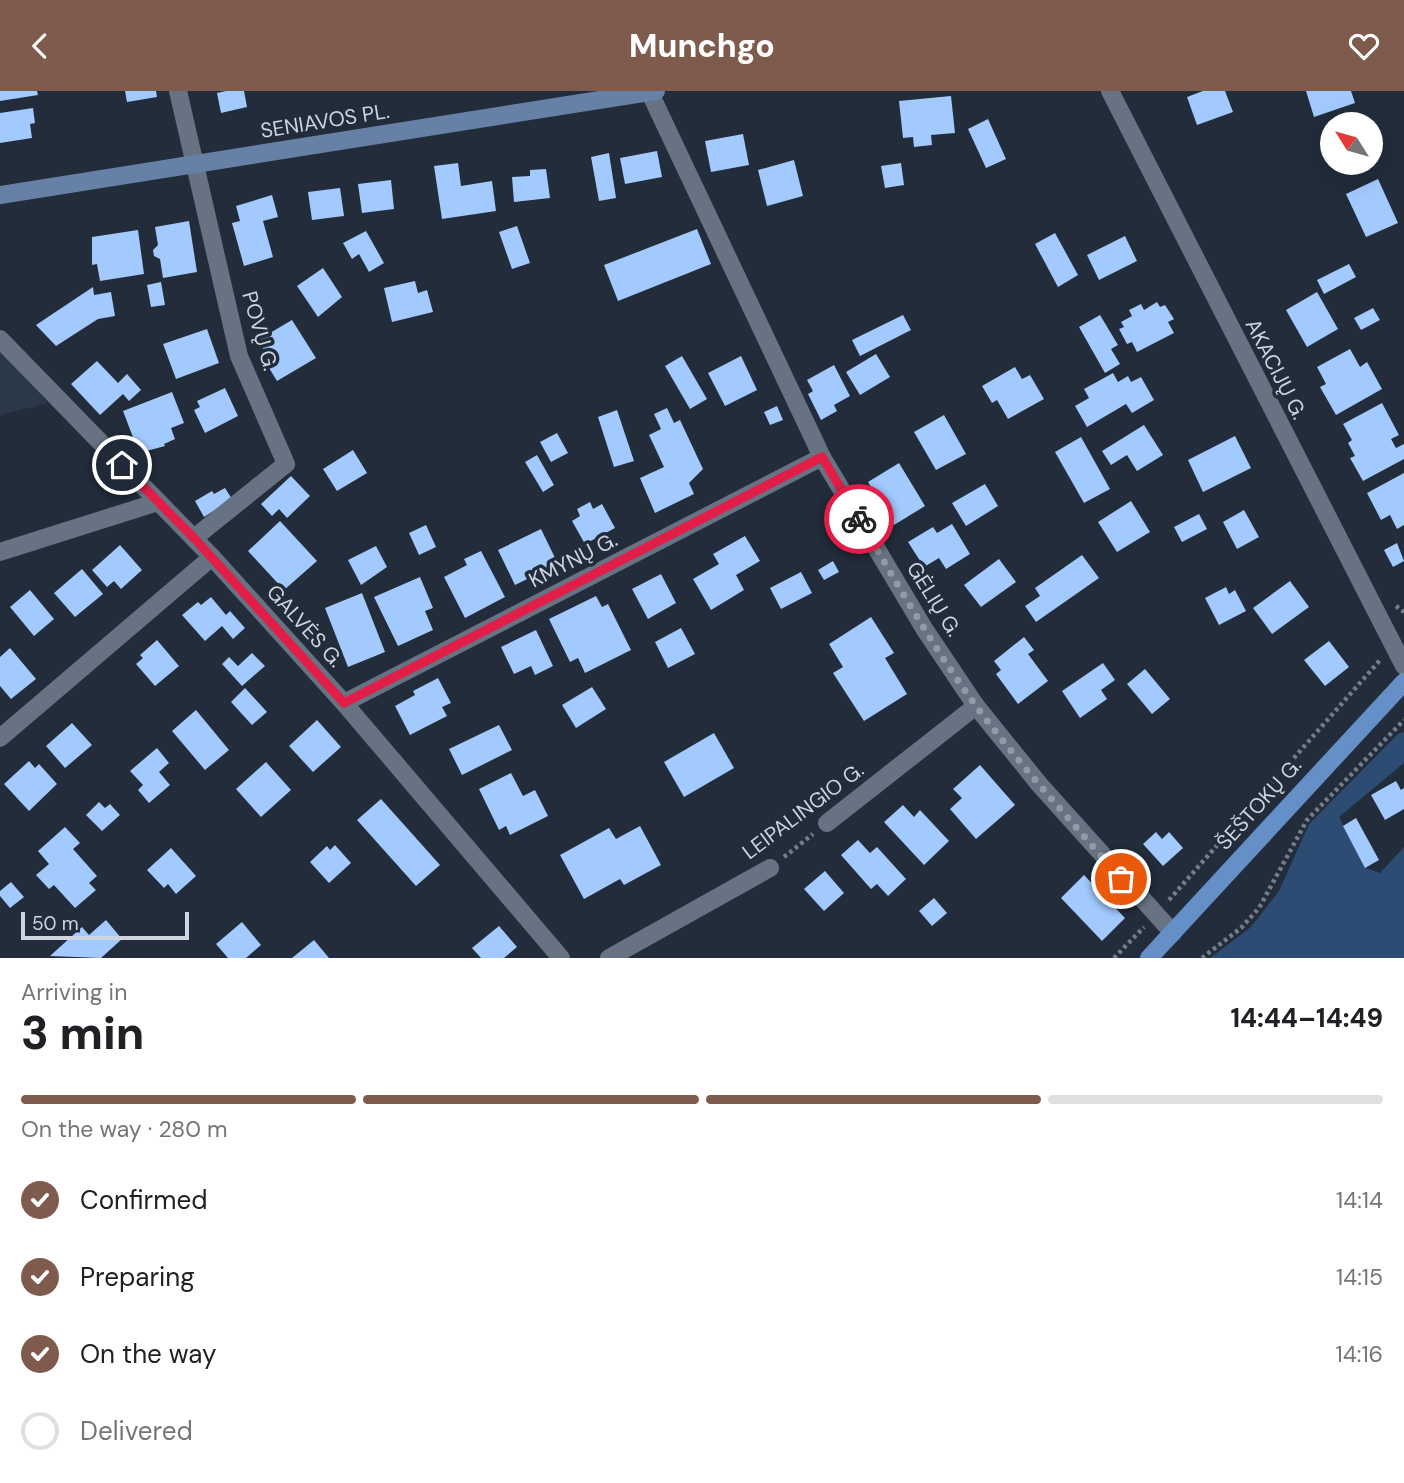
<!DOCTYPE html>
<meta charset="utf-8">
<style>
body{margin:0;font-family:"DM Sans",sans-serif;background:#f2f2f2;color:#202124;height:100vh;display:flex;flex-direction:column;font-size:26px;white-space:nowrap}
*{box-sizing:border-box;margin:0}
p{font-size:23px;color:#757577}
.icon{flex:none;width:38px;height:38px;fill:none;stroke:currentColor;stroke-width:2;stroke-linecap:round;stroke-linejoin:round}
.map{position:relative;height:867px;overflow:hidden}
.drawer{display:flex;flex-direction:column;background:#fff;flex:1}
.drawer>*{flex:none}
.needle{width:46px;rotate:307deg}
.controls{position:absolute;left:1320px;top:21px;display:grid;gap:14px}
.controls a{display:grid;place-items:center;width:63px;height:63px;border-radius:50%;background:#fff;box-shadow:0 7px 28px #0002;font-size:35px}
.scale{position:absolute;left:21px;bottom:18px;width:168px;box-sizing:border-box;padding-left:7px;border:4px solid #ced5de;border-top:0;font-size:19px;line-height:24px;white-space:nowrap;color:#ced5de;-webkit-text-stroke:5px #222c3a;paint-order:stroke}
.pin{position:absolute;display:grid;place-items:center;width:60px;height:60px;color:#fff;margin:-30px;border:4px solid #fff;border-radius:50%;box-shadow:0 2px 7px #0007}
.courier{position:absolute;display:grid;place-items:center;width:70px;height:70px;margin:-35px;border:5px solid #e11d48;border-radius:50%;background:#fff;color:#222;box-shadow:0 2px 9px #0007}
.head em{font-style:normal;font-weight:800}
.head div{display:flex;flex-direction:column-reverse}
.head{display:flex;align-items:center;justify-content:space-between;height:119px;padding:0 21px}
h1{font-size:46px;font-weight:800;line-height:52px}
.bar{display:grid;grid-template-columns:repeat(4,1fr);gap:10px 7px;align-content:center;height:84px;padding:0 21px}
.bar i{height:9px;border-radius:5px;background:#e0e0e0}
.bar .on{background:#7e5b4c}
.bar p{grid-column:span 4}
ol{padding:0 21px;list-style:none}
li{display:flex;align-items:center;gap:21px;height:77px}
li p{margin-inline-start:auto}
li .icon{padding:7px;border-radius:50%;background:#7e5b4c;color:#fff;stroke-width:4}
li:last-child{color:#757577}
li i{width:38px;height:38px;border:4px solid #e0e0e0;border-radius:50%}
header{display:flex;justify-content:space-between;align-items:center;height:91px;padding:0 21px;background:#7e5b4c;color:#fff;font-size:32px;font-weight:800}
.map>svg:first-child{display:block}
</style>
<header><svg class="icon" aria-label="back" viewBox="0 0 24 24"><path d="M15 5l-7 7 7 7"/></svg>Munchgo<svg class="icon" aria-label="heart" viewBox="0 0 24 24"><path d="M12 20l-8-8c-3-5 5-10 8-4 3-6 11-1 8 4z"/></svg></header>
<div class="map">
<svg width="1404" height="867" viewBox="0 0 1404 867">
<rect width="100%" height="100%" fill="#222c3a"/>
<!-- built -->
<path fill="#2a384a" d="M0,256L48,312L0,324Z"/>
<!-- green -->
<path fill="#2c4c74" d="M1404,641V672L1339,726L1366,777L1380,782L1404,756V867H1210L1251,836L1279,800L1309,733L1398,643Z"/>
<!-- building -->
<g fill="#a2cafe">
<path d="M0,0H37L38,4L0,10Z"/>
<path d="M125,0H156L157,6L127,11Z"/>
<path d="M226,0H244L247,16L221,22L217,2Z"/>
<path d="M1203,0H1225L1233,21L1197,34L1187,6Z"/>
<path d="M1306,0H1351L1355,12L1314,26Z"/>
<path d="M951,5L955,42L931,44L932,54L914,56L913,46L903,47L899,10Z"/>
<path d="M33,17L35,32L30,33L32,47L0,52V22Z"/>
<path d="M988,28L1006,68L986,77L968,38Z"/>
<path d="M743,43L749,74L711,81L705,50Z"/>
<path d="M657,60L662,86L625,93L620,67Z"/>
<path d="M609,62L616,107L599,110L591,66Z"/>
<path d="M794,69L803,105L767,115L758,79Z"/>
<path d="M458,72L461,95L492,90L496,120L442,128L434,75Z"/>
<path d="M901,72L904,94L885,97L881,75Z"/>
<path d="M546,78L550,107L514,111L512,86L530,85V79Z"/>
<path d="M1378,88L1398,132L1366,146L1346,103Z"/>
<path d="M391,89L394,118L362,122L358,93Z"/>
<path d="M340,97L344,125L312,129L308,101Z"/>
<path d="M272,104L278,126L263,130L273,166L244,175L232,132L240,130L236,115Z"/>
<path d="M189,130L197,181L163,187L160,168L154,165L153,159L158,154L155,136Z"/>
<path d="M517,135L530,172L512,178L499,141Z"/>
<path d="M697,138L711,173L618,210L604,174Z"/>
<path d="M138,139L144,183L100,190L97,173L92,174V146Z"/>
<path d="M366,140L384,172L369,181L359,163L352,168L343,152Z"/>
<path d="M1055,142L1078,184L1058,196L1035,153Z"/>
<path d="M1125,145L1137,170L1099,189L1087,164Z"/>
<path d="M1349,173L1356,186L1324,203L1317,189Z"/>
<path d="M323,177L342,206L318,226L297,195Z"/>
<path d="M415,190L418,202L427,199L433,221L392,231L384,197Z"/>
<path d="M161,191L165,214L151,216L147,194Z"/>
<path d="M93,196L94,204L111,201L115,225L98,228L56,255L36,234Z"/>
<path d="M1317,201L1338,238L1307,256L1286,219Z"/>
<path d="M1157,211L1160,216L1165,214L1174,228L1168,231L1174,242L1137,261L1132,251L1127,253L1119,238L1124,236L1121,231L1132,225L1129,219L1141,213L1144,219Z"/>
<path d="M1373,217L1380,229L1361,239L1354,227Z"/>
<path d="M903,224L911,239L860,265L852,249Z"/>
<path d="M1100,224L1118,254L1111,258L1120,273L1105,282L1079,236Z"/>
<path d="M292,229L316,267L277,290L263,267L267,264L258,249Z"/>
<path d="M207,238L219,272L176,288L163,253Z"/>
<path d="M1350,258L1360,276L1367,271L1382,298L1336,324L1320,296L1326,293L1317,276Z"/>
<path d="M876,263L890,286L860,304L846,281Z"/>
<path d="M682,265L707,308L690,318L665,275Z"/>
<path d="M741,265L757,299L725,315L708,282Z"/>
<path d="M97,270L118,292L127,283L141,299L129,310L123,303L100,324L71,293Z"/>
<path d="M834,274L850,305L834,314L837,320L821,329L808,303L813,300L807,289Z"/>
<path d="M1015,276L1022,288L1030,284L1044,308L1008,328L997,309L992,312L982,295Z"/>
<path d="M1113,282L1118,291L1128,285L1131,291L1141,286L1154,309L1132,322L1126,313L1087,336L1075,315L1089,307L1084,298Z"/>
<path d="M225,297L238,325L205,342L194,319L200,316L197,310Z"/>
<path d="M172,301L184,332L171,337L175,348L164,353L165,355L139,362L123,320Z"/>
<path d="M1382,312L1399,344L1391,348L1396,357L1404,353V368L1363,390L1350,367L1355,365L1348,352L1352,349L1343,333Z"/>
<path d="M777,315L783,329L770,334L764,321Z"/>
<path d="M667,317L674,332L680,329L703,378L689,392L694,403L655,422L640,387L664,376L649,344L661,338L654,323Z"/>
<path d="M617,319L634,370L614,376L598,326Z"/>
<path d="M944,324L966,363L936,379L914,341Z"/>
<path d="M1144,334L1163,364L1137,380L1127,364L1111,374L1102,360Z"/>
<path d="M557,342L568,362L551,371L540,351Z"/>
<path d="M1235,345L1251,377L1203,401L1188,369Z"/>
<path d="M1081,346L1110,398L1084,412L1055,361Z"/>
<path d="M353,359L367,382L337,400L323,378Z"/>
<path d="M537,364L554,394L543,401L525,371Z"/>
<path d="M899,372L925,415L894,434L868,391Z"/>
<path d="M1404,382V434L1397,438L1390,424L1381,429L1367,402Z"/>
<path d="M291,385L310,405L287,427L279,418L272,425L261,413Z"/>
<path d="M985,393L998,415L966,435L952,412Z"/>
<path d="M225,397L232,408L204,426L195,410L212,400L214,403Z"/>
<path d="M1131,410L1150,441L1117,461L1098,431Z"/>
<path d="M590,411L593,418L602,413L615,437L585,453L572,430L580,425L577,418Z"/>
<path d="M1244,419L1259,446L1237,458L1223,431Z"/>
<path d="M1199,423L1207,438L1182,451L1174,436Z"/>
<path d="M280,430L317,470L284,499L248,460Z"/>
<path d="M952,433L970,463L946,478L939,467L924,476L908,451L933,436L937,442Z"/>
<path d="M426,434L436,456L419,464L409,442Z"/>
<path d="M541,438L558,473L515,494L498,459Z"/>
<path d="M745,445L760,470L736,484L744,499L711,519L693,488L719,473L713,463Z"/>
<path d="M1397,452L1404,470L1393,476L1384,459Z"/>
<path d="M120,454L142,479L121,498L114,490L107,496L92,479Z"/>
<path d="M376,455L387,476L361,494L348,469Z"/>
<path d="M481,460L505,506L465,527L444,486L467,474L464,468Z"/>
<path d="M1082,464L1099,487L1036,531L1025,515L1040,505L1035,497Z"/>
<path d="M999,468L1016,491L981,516L964,494Z"/>
<path d="M833,470L839,481L824,489L818,479Z"/>
<path d="M82,478L103,503L75,526L54,502Z"/>
<path d="M801,481L812,502L781,518L770,497Z"/>
<path d="M661,483L676,512L648,528L632,498Z"/>
<path d="M420,486L433,517L425,520L433,539L398,555L374,506Z"/>
<path d="M1290,490L1309,516L1272,543L1253,517Z"/>
<path d="M1226,496L1229,503L1235,499L1246,520L1219,534L1205,507Z"/>
<path d="M30,499L54,528L34,545L10,516Z"/>
<path d="M362,502L385,561L348,576L325,517Z"/>
<path d="M596,505L602,516L608,513L631,559L585,582L578,567L570,571L549,528Z"/>
<path d="M211,506L226,524L230,520L245,537L233,548L222,535L205,550L182,524L198,511L201,514Z"/>
<path d="M871,526L894,562L885,567L907,603L864,630L833,582L843,576L829,553Z"/>
<path d="M681,537L695,563L668,577L655,551Z"/>
<path d="M536,539L553,575L535,584L531,575L514,583L501,556Z"/>
<path d="M1024,546L1034,559L1028,563L1048,590L1018,613L996,583L1001,579L994,570Z"/>
<path d="M157,549L179,575L155,595L136,573L143,567L140,564Z"/>
<path d="M1329,550L1349,576L1325,595L1304,569Z"/>
<path d="M10,557L36,588L11,608L0,595V566Z"/>
<path d="M252,562L265,575L242,595L222,573L229,566L238,575Z"/>
<path d="M1103,572L1115,589L1101,599L1107,608L1080,627L1062,600Z"/>
<path d="M1145,578L1170,608L1152,623L1127,593Z"/>
<path d="M438,587L451,612L442,616L447,625L410,644L395,615L415,604L413,600Z"/>
<path d="M592,596L606,618L576,637L562,614Z"/>
<path d="M245,597L267,621L252,634L231,611Z"/>
<path d="M196,619L229,659L205,679L172,640Z"/>
<path d="M317,629L341,656L313,681L289,655Z"/>
<path d="M72,632L92,654L65,677L46,655Z"/>
<path d="M499,634L512,659L462,684L449,658Z"/>
<path d="M714,642L734,677L684,706L664,671Z"/>
<path d="M157,657L169,672L159,681L170,694L149,712L138,699L143,694L130,680Z"/>
<path d="M29,670L35,677L39,673L57,693L29,720L4,693Z"/>
<path d="M266,671L291,699L261,726L236,698Z"/>
<path d="M980,674L1015,714L976,748L950,718L962,707L953,698Z"/>
<path d="M511,682L523,705L535,699L548,725L510,744L506,735L499,739L479,698Z"/>
<path d="M1396,690L1401,699L1404,697V718L1385,729L1371,704Z"/>
<path d="M381,708L440,774L416,795L357,729Z"/>
<path d="M99,711L105,717L110,713L120,724L102,740L86,724Z"/>
<path d="M903,714L914,726L920,719L949,750L924,774L884,731Z"/>
<path d="M1356,727L1379,769L1365,777L1343,735Z"/>
<path d="M640,735L661,774L624,794L620,788L584,808L560,764L609,737L616,748Z"/>
<path d="M65,736L80,752L73,758L97,785L89,792L96,799L75,817L54,794L49,798L36,784L49,773L38,760Z"/>
<path d="M1156,741L1162,748L1169,741L1183,757L1163,775L1143,753Z"/>
<path d="M858,749L870,762L877,756L906,788L888,805L877,793L871,798L841,764Z"/>
<path d="M335,754L351,772L329,792L310,771L327,755L330,759Z"/>
<path d="M171,757L196,785L176,803L168,793L164,797L147,779Z"/>
<path d="M825,780L844,802L824,820L804,798Z"/>
<path d="M1084,784L1125,827L1102,850L1061,807Z"/>
<path d="M11,791L24,806L10,817L0,805V800Z"/>
<path d="M934,807L947,822L932,835L919,820Z"/>
<path d="M106,829L122,848L101,867L50,865L82,836L89,844Z"/>
<path d="M242,831L261,854L246,867H228L216,853Z"/>
<path d="M499,835L517,856L504,867H481L472,857Z"/>
<path d="M314,849L329,867H292Z"/>
</g>
<g fill="none" stroke-linecap="round" stroke-linejoin="round">
<!-- path -->
<g stroke="#757d89" stroke-width="4.5" stroke-dasharray="3.5 3.5" stroke-linecap="butt">
<path d="M1396,515L1404,521"/>
<path d="M784,766L813,743"/>
<path d="M1169,809L1381,568"/>
<path d="M1114,867L1144,836"/>
<path d="M1202,867L1241,837L1259,817L1307,729L1404,629"/>
</g>
<!-- street -->
<g stroke="#677383" stroke-width="18">
<path d="M178,0L239,265L286,373L194,447"/>
<path d="M649,0L822,366L925,539L976,615L1039,693L1173,842"/>
<path d="M1110,0L1404,575"/>
<path d="M0,248L212,466L344,612L561,867"/>
<path d="M0,461L158,411"/>
<path d="M344,612L822,366"/>
<path d="M0,647L212,466"/>
<path d="M827,732L976,615"/>
<path d="M609,867L770,777"/>
</g>
<!-- secondary -->
<path stroke="#6681a5" stroke-width="18" d="M0,104L656,0"/>
<!-- primary -->
<path stroke="#648fc7" stroke-width="18" d="M1149,867L1404,591"/>
</g>
<g fill="none" stroke-linecap="round" stroke-linejoin="round">
<!-- done -->
<path stroke="#929aa5" stroke-width="7" stroke-dasharray="0 12.6" d="M859,428C896,491 933,556 976,615C1021,675 1072,731 1121,788"/>
<!-- route -->
<path stroke="#e11d48" stroke-width="9" d="M122,374L194,447L344,612L822,366L859,428"/>
</g>
<g text-anchor="middle" stroke-width="7" stroke-linejoin="round" paint-order="stroke">
<!-- street labels -->
<g font-size="21" fill="#ced5de" stroke="#222c3a">
<text transform="translate(325 30) rotate(-9)" y="7">SENIAVOS PL.</text>
<text transform="translate(260 240) rotate(74)" y="7">POVŲ G.</text>
<text transform="translate(1276 278) rotate(63)" y="7">AKACIJŲ G.</text>
<text transform="translate(573 469) rotate(-27)" y="7">KMYNŲ G.</text>
<text transform="translate(934 508) rotate(58)" y="7">GĖLIŲ G.</text>
<text transform="translate(305 535) rotate(48)" y="7">GALVĖS G.</text>
<text transform="translate(1259 713) rotate(-48)" y="7">ŠEŠTOKŲ G.</text>
<text transform="translate(803 720) rotate(-37)" y="7">LEIPALINGIO G.</text>
</g>
</g>
</svg>
<div class="controls">
<a><svg class="needle" viewBox="-14 -14 28 28"><path d="M0-13l5 13h-10z" fill="#e53935"/><path d="M0 13l5-13h-10z" fill="#757577"/></svg></a>
</div>
<div class="scale">50 m</div>
<div class="pin" style="left:1121px;top:788px;background:#ea580c"><svg class="icon" aria-label="bag" viewBox="0 0 24 24"><path d="M5 8h14l-1 12H6zM9 8a3 3 0 0 1 6 0"/></svg></div>
<div class="pin" style="left:122px;top:374px;background:#1f2937"><svg class="icon" aria-label="home" viewBox="0 0 24 24"><path d="M3 11l9-7 9 7M6 9v11h12V9"/></svg></div>
<div class="courier" style="left:859px;top:428px"><svg class="icon" aria-label="bike" viewBox="0 0 24 24"><circle cx="6" cy="16" r="4"/><circle cx="18" cy="16" r="4"/><path d="M6 16l4-8h5l3 8M10 8l3 8H6M13 5h3"/></svg></div>
</div>
<section class="drawer">
<div class="head"><div><h1>3 min</h1><p>Arriving in</p></div><em>14:44–14:49</em></div>
<div class="bar"><i class="on"></i><i class="on"></i><i class="on"></i><i></i><p>On the way · 280 m</p></div>
<ol>
<li><svg class="icon" aria-label="check" viewBox="0 0 24 24"><path d="M5 12l5 5 9-10"/></svg>Confirmed<p>14:14</p></li>
<li><svg class="icon" aria-label="check" viewBox="0 0 24 24"><path d="M5 12l5 5 9-10"/></svg>Preparing<p>14:15</p></li>
<li><svg class="icon" aria-label="check" viewBox="0 0 24 24"><path d="M5 12l5 5 9-10"/></svg>On the way<p>14:16</p></li>
<li><i></i>Delivered</li>
</ol>
</section>
